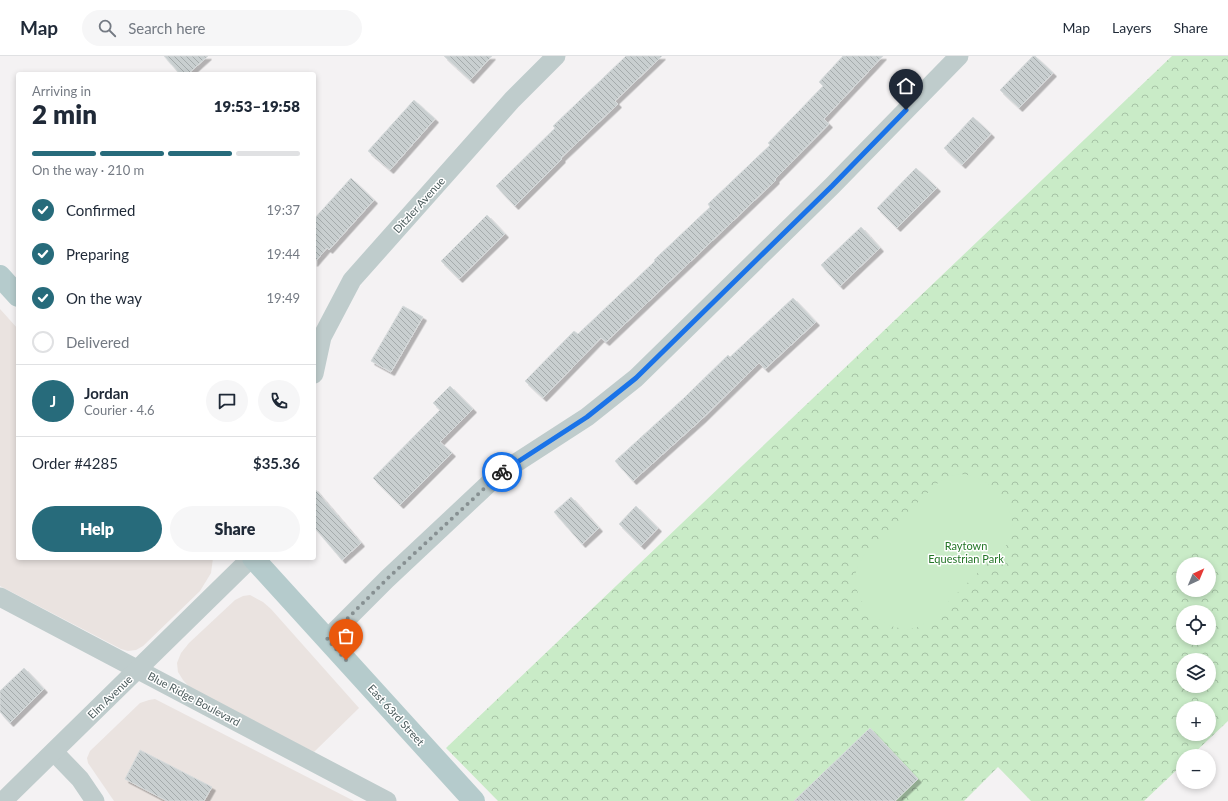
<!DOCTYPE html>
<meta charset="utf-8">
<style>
body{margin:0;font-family:Lato,sans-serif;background:#f6f6f7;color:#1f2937;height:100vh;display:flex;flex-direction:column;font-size:15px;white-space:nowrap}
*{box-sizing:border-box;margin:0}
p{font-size:13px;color:#747a83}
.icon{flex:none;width:22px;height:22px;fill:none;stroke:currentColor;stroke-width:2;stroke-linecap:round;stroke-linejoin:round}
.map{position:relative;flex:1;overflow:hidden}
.details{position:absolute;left:16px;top:16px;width:300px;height:488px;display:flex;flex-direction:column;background:#fff;border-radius:4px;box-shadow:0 2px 6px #0003}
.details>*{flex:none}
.needle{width:26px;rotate:44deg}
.buttons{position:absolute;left:1176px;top:501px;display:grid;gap:8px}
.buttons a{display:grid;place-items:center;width:40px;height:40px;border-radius:50%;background:#fff;box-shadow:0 2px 6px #0003;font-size:20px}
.pin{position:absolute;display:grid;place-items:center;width:34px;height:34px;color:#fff;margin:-41px -17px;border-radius:50% 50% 50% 0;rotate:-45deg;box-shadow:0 0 4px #0007}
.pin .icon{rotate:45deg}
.courier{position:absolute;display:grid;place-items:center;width:40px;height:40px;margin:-20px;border:3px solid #1a73e8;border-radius:50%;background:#fff;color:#222;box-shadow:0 1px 5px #0007}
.overview em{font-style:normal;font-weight:800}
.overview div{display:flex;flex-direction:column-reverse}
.overview{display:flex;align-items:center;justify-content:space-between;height:68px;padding:0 16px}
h1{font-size:26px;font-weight:800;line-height:30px}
.bar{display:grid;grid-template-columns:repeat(4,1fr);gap:6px 4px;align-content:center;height:48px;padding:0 16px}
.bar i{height:5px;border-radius:3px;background:#e0e1e3}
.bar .on{background:#276b7b}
.bar p{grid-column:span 4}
.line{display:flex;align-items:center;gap:10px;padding:0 16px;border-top:1px solid #e0e1e3}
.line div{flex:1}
.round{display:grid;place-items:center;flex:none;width:42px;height:42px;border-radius:21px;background:#f6f6f7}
ol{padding:0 16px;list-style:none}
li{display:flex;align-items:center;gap:12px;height:44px}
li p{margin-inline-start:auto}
li .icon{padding:4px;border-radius:50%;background:#276b7b;color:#fff;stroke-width:4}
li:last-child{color:#747a83}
li i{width:22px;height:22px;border:2px solid #e0e1e3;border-radius:50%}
.action{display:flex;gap:8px;margin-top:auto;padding:8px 16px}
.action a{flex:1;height:46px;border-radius:24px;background:#276b7b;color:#fff;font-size:16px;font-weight:800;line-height:46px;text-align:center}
.action a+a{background:#f6f6f7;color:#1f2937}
header{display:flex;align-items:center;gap:24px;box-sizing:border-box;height:56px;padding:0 20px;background:#fff;border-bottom:1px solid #e0e1e3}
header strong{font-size:19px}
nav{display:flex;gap:22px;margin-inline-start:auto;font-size:14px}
.search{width:280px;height:36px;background:#f6f6f7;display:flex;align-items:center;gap:10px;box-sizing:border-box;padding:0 14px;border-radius:22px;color:#747a83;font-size:15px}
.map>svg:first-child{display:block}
</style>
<header>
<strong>Map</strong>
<div class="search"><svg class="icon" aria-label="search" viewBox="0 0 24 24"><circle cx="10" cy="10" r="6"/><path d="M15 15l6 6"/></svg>Search here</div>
<nav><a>Map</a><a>Layers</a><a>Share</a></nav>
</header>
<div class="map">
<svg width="1228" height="745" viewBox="0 0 1228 745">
<defs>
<pattern id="forest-crowns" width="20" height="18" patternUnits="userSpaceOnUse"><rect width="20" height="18" fill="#c9ebc7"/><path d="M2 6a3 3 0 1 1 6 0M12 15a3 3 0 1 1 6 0" fill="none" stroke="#a5c2a5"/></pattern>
<pattern id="building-back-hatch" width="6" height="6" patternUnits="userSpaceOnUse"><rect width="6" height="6" fill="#c9cfd0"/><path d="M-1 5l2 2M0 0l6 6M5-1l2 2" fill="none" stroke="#a5abac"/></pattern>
<filter id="shadow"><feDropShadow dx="3.5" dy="3.5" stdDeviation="0" flood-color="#0004"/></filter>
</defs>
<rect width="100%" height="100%" fill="#f4f2f3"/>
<!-- commercial -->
<g fill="#eae3e0">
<path d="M0,253L18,273V502H213L211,517L200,535L143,590L136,594L128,595L121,593L0,530Z"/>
<path d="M250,539L263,546L271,553L359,652L314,696L191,633L183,624L178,616L177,607L181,597L189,587L235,544L243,540Z"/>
<path d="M155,643L354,745H114L88,707L87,702L90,695L140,647L149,644Z"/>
</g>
<!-- forest -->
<path fill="url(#forest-crowns)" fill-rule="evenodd" d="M1172,0H1228V665L1191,700H1183V708L1144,745H1031L998,711L964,745H498L446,692ZM1183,508H1209V534H1183ZM1183,556H1209V582H1183ZM1183,604H1209V630H1183ZM1183,652H1209V678H1183Z"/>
<!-- pitch -->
<path fill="#c9ebc7" d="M961,418C979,420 991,428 1002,442C1012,455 1015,469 1009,485C1005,493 995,501 988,507C968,526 949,545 929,565C922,569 914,574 906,573C878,572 851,544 856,516C858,509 862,502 866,496L939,426L950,420Z"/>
<!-- building -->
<g fill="url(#building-back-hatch)" stroke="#d7dbdc" filter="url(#shadow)">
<path d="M164,0H208L188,18H180Z"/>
<path d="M444,0H492L470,24Z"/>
<path d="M626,0H662L615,45L618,48L561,102L562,103L515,150L496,130L555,72L553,70Z"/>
<path d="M843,0H883L824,63L829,68L775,123L776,124L606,286L601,282L543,342L525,325L574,275L578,278L655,205L654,204L710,151L708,148L770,89L768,87L823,30L819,26Z"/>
<path d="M1033,0H1035L1053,17L1019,52L1000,34Z"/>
<path d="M414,44L435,63L390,114L368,95Z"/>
<path d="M973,61L991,78L962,109L944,92Z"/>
<path d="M916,112L937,132L897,172L877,152Z"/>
<path d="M351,122L374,144L329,194L327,192L314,207V163Z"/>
<path d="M487,159L505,178L459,223L441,205Z"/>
<path d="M861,171L880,192L840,230L821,209Z"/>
<path d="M793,242L816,266L765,313L759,307L703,362L633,425L615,405L684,342L728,299L730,301Z"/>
<path d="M403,250L423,261L391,316L371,305Z"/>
<path d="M450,330L473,353L440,386L452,397L400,449L373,422L440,354L433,347Z"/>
<path d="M314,432L361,487L342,504L314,471Z"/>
<path d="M571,441L599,472L582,488L554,456Z"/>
<path d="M636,450L658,472L641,490L619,468Z"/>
<path d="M24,612L44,633L10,667L0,656V635Z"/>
<path d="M870,672L918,723L895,745H794Z"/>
<path d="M140,694L212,731L204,745H167L125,723Z"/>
</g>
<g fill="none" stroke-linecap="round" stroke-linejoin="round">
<!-- minor -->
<g stroke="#bfcccc" stroke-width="19">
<path d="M314,318L322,281L352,224L512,44L556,0"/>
<path d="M0,541L387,745"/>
<path d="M327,583L387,523L499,418L587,361L636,322L832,130L959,0"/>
<path d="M54,696L80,723L95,745"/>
<path d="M3,745L251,502"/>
</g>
<!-- major -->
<g stroke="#b5cbcc" stroke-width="22">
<path d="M0,220L18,240"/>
<path d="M253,502L474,745"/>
</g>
</g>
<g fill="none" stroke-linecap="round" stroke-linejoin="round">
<!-- done -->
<path stroke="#879092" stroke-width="4" stroke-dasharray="0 7.2" d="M346,604L327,583L387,523L502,416"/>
<!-- route -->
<path stroke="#1a73e8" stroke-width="5" d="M502,416L587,361L636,322L832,130L906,54"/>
</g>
<g text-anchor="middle" stroke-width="3" stroke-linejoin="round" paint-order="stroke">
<!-- street labels -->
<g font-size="11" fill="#4c5c5d" stroke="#fff">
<text transform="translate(419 149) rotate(-48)" y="4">Ditzler Avenue</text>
<text transform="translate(110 641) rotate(-44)" y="4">Elm Avenue</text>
<text transform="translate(194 643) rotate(28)" y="4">Blue Ridge Boulevard</text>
<text transform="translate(396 659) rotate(48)" y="4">East 63rd Street</text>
</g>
<!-- park labels -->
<g font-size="11" fill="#247628" stroke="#fff">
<text x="966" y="494">Raytown<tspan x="966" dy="13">Equestrian Park</tspan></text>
</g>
</g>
</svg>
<div class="buttons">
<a><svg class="needle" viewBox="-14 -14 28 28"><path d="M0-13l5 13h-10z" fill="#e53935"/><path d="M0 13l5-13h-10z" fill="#747a83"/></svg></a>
<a><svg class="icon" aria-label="locate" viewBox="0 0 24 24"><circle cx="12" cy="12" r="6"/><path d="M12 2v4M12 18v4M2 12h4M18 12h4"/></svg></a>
<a><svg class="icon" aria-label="layers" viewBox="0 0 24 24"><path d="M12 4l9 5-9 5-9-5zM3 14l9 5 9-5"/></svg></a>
<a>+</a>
<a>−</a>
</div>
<div class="pin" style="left:346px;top:604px;background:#ea580c"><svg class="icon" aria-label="bag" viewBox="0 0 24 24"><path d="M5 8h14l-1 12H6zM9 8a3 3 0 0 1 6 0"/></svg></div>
<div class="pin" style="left:906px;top:54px;background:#1f2937"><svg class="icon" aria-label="home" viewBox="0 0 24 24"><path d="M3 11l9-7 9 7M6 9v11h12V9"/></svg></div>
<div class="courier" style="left:502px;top:416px"><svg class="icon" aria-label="bike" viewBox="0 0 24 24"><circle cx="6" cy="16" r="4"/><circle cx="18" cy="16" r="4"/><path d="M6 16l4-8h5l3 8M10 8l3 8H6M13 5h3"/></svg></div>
<section class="details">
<div class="overview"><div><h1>2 min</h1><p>Arriving in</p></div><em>19:53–19:58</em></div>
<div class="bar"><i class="on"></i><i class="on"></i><i class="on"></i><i></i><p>On the way · 210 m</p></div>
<ol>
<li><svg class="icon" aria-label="check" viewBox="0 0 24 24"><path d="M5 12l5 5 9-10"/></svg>Confirmed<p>19:37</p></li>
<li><svg class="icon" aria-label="check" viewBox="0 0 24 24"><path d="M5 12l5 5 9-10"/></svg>Preparing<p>19:44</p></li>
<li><svg class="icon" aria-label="check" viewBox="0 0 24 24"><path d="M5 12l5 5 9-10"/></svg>On the way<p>19:49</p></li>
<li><i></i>Delivered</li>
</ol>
<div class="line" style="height:72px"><b class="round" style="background:#276b7b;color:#fff">J</b><div><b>Jordan</b><p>Courier · 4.6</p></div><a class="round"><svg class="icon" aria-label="chat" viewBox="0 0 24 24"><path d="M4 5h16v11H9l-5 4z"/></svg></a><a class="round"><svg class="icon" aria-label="phone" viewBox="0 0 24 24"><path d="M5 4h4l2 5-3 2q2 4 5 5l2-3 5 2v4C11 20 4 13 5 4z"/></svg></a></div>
<div class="line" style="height:52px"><div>Order #4285</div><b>$35.36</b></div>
<div class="action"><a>Help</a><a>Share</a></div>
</section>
</div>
